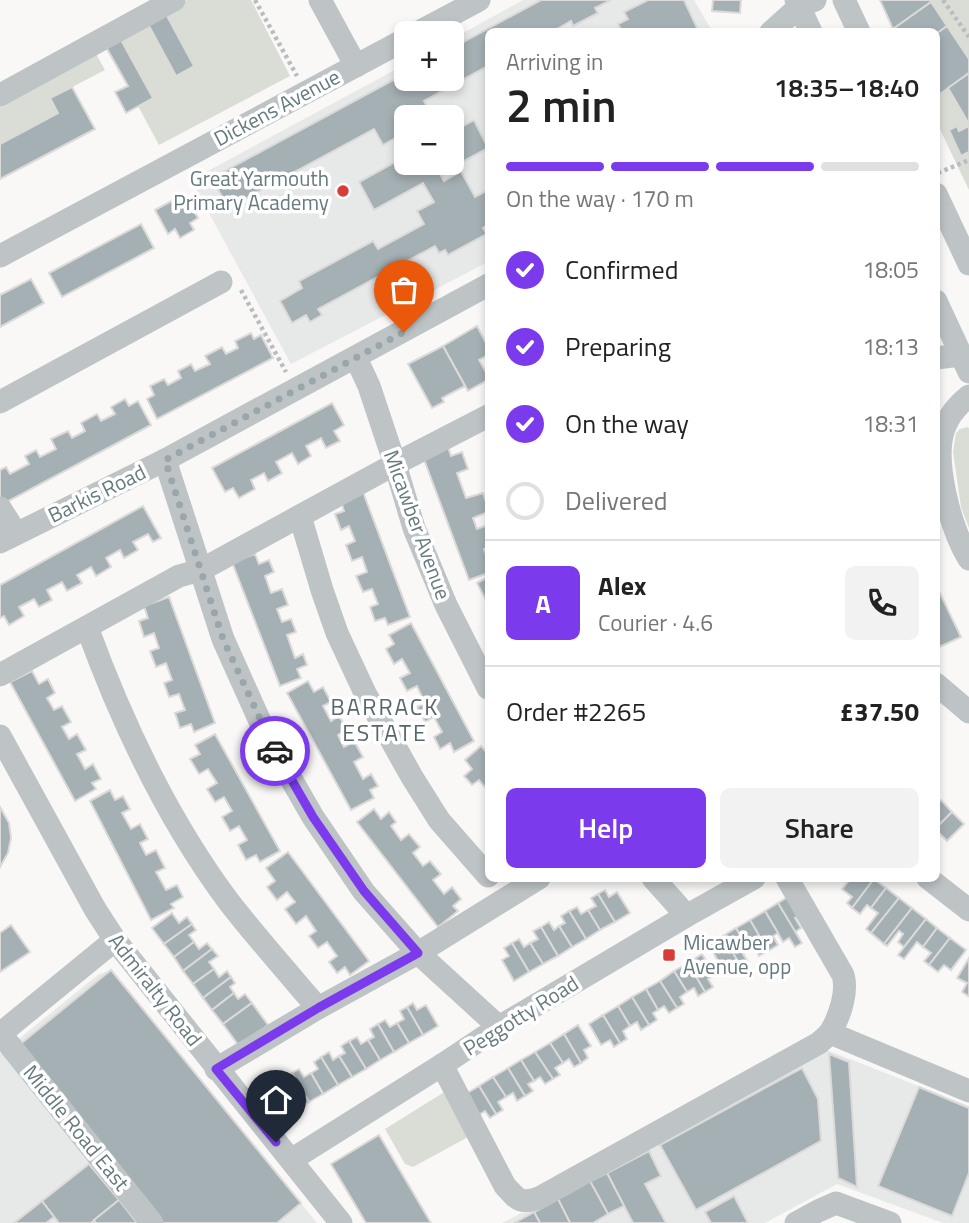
<!DOCTYPE html>
<meta charset="utf-8">
<style>
body{margin:0;font-family:"Titillium Web",sans-serif;background:#f2f2f2;color:#222;height:100vh;display:flex;flex-direction:column;font-size:26px;white-space:nowrap}
*{box-sizing:border-box;margin:0}
p{font-size:23px;color:#767676}
.icon{flex:none;width:38px;height:38px;fill:none;stroke:currentColor;stroke-width:2;stroke-linecap:round;stroke-linejoin:round}
.map{position:relative;flex:1;overflow:hidden}
.drawer{position:absolute;left:485px;top:28px;width:455px;height:854px;display:flex;flex-direction:column;background:#fff;border-radius:10px;box-shadow:0 4px 10px #0003}
.drawer>*{flex:none}
.buttons{position:absolute;left:394px;top:21px;display:grid;gap:14px}
.buttons a{display:grid;place-items:center;width:70px;height:70px;border-radius:10px;background:#fff;box-shadow:0 4px 10px #0003;font-size:35px}
.pin{position:absolute;display:grid;place-items:center;width:60px;height:60px;color:#fff;margin:-72px -30px;border-radius:50% 50% 50% 0;rotate:-45deg;box-shadow:0 0 7px #0007}
.pin .icon{rotate:45deg}
.courier{position:absolute;display:grid;place-items:center;width:70px;height:70px;margin:-35px;border:5px solid #7c3aed;border-radius:50%;background:#fff;color:#222;box-shadow:0 2px 9px #0007}
.overview em{font-style:normal;font-weight:600}
.overview div{display:flex;flex-direction:column-reverse}
.overview{display:flex;align-items:center;justify-content:space-between;height:119px;padding:0 21px}
h1{font-size:46px;font-weight:600;line-height:52px}
.bar{display:grid;grid-template-columns:repeat(4,1fr);gap:10px 7px;align-content:center;height:84px;padding:0 21px}
.bar i{height:9px;border-radius:5px;background:#e0e0e0}
.bar .current{background:#7c3aed}
.bar p{grid-column:span 4}
.line{display:flex;align-items:center;gap:18px;padding:0 21px;border-top:2px solid #e0e0e0}
.line div{flex:1}
.round{display:grid;place-items:center;flex:none;width:74px;height:74px;border-radius:10px;background:#f2f2f2}
ol{padding:0 21px;list-style:none}
li{display:flex;align-items:center;gap:21px;height:77px}
li p{margin-inline-start:auto}
li .icon{padding:7px;border-radius:50%;background:#7c3aed;color:#fff;stroke-width:4}
li:last-child{color:#767676}
li i{width:38px;height:38px;border:4px solid #e0e0e0;border-radius:50%}
.cta{display:flex;gap:14px;margin-top:auto;padding:14px 21px}
.cta a{flex:1;height:80px;border-radius:10px;background:#7c3aed;color:#fff;font-size:28px;font-weight:600;line-height:80px;text-align:center}
.cta a+a{background:#f2f2f2;color:#222}
.map>svg:first-child{display:block}
</style>
<div class="map">
<svg width="969" height="1223" viewBox="0 0 969 1223">
<rect width="100%" height="100%" fill="#f9f8f7"/>
<!-- built -->
<g fill="#e7e8e8" fill-rule="evenodd">
<path d="M523,0H694L712,31L488,32V262L291,364L191,180L406,64V79H452V39ZM406,117H452V163H406Z"/>
<path d="M108,971L113,975L317,1223H0V1054L99,974Z"/>
<path d="M827,1050L969,1106V1223H943L837,1184L765,1223H502L668,1137Z"/>
</g>
<!-- green -->
<g fill="#daddd6">
<path d="M187,0H251L290,76L159,145L138,106L153,98L120,38L148,24L176,75L194,67L166,14Z"/>
<path d="M880,0H969V190L936,121V32L895,31Z"/>
<path d="M95,52L105,70L51,98L58,113L0,144V102Z"/>
<path d="M967,427L969,428V528L961,507L953,452L956,433L960,429Z"/>
<path d="M446,1091L470,1136L413,1167L405,1164L385,1129Z"/>
</g>
<!-- building -->
<g fill="#a5b0b4" stroke="#dbdad9" stroke-width="2">
<path d="M541,0H611L595,8L598,13L573,26L571,21L552,32H488V66L424,101L433,117H406V153L397,137L383,145L374,129L228,208L212,178L406,73V79H452V48Z"/>
<path d="M648,0H684L699,32H622L618,24L628,19L624,12Z"/>
<path d="M713,0H741L740,13L712,11Z"/>
<path d="M880,0H930L931,2L893,29Z"/>
<path d="M931,2L947,26L936,34V32H895L893,29Z"/>
<path d="M166,14L194,66L176,76L148,24Z"/>
<path d="M947,26L969,59V73L940,94L936,88V34Z"/>
<path d="M120,38L153,98L126,113L115,92L128,86L106,47Z"/>
<path d="M969,73V124L948,88Z"/>
<path d="M72,87L95,129L0,179V144L58,113L50,98Z"/>
<path d="M474,120L488,148L440,174L444,181L461,171L475,197L488,190V216L486,217L488,225L483,228L487,234L448,255L445,250L439,253L435,246L318,309L322,315L310,322L306,315L292,323L280,301L302,288L299,281L373,241L378,249L424,224L417,211L434,202L423,183L374,210L359,182L406,156V163H452V132Z"/>
<path d="M957,126L959,131L969,126V152L961,156L949,130Z"/>
<path d="M184,194L198,218L190,223L194,230L180,238L175,229L168,234L155,210Z"/>
<path d="M141,224L154,248L62,297L49,273Z"/>
<path d="M31,279L44,303L0,327V295Z"/>
<path d="M477,326L488,347V355L479,360L488,376V380L468,391L443,346Z"/>
<path d="M251,333L254,339L261,335L273,358L157,419L147,399L154,395L150,386L164,379L168,385L181,378L178,371L191,364L195,371L210,364L205,356L222,347L226,354L238,348L235,341Z"/>
<path d="M443,346L465,386L442,398L444,402L432,408L408,364Z"/>
<path d="M125,399L129,406L138,401L151,425L3,504L0,499V470L6,467L10,474L29,464L25,456L36,450L40,457L56,449L51,439L68,431L72,438L85,431L81,423L97,414L101,421L115,414L111,407Z"/>
<path d="M332,403L344,425L334,431L340,441L326,448L321,438L306,446L311,456L298,464L292,453L276,462L282,473L268,481L264,473L251,480L255,489L239,498L233,488L225,492L212,468Z"/>
<path d="M447,444L451,456L462,452L468,469L457,473L466,498L483,493L488,508V512L473,518L477,529L488,525V548L484,549L488,560V573L469,580L422,454Z"/>
<path d="M363,492L410,617L388,625L385,618L375,621L370,607L378,604L372,589L363,592L356,576L367,572L362,557L352,561L346,545L355,541L349,526L341,530L335,514L344,511L341,501Z"/>
<path d="M143,506L161,538L153,542L148,534L133,542L138,550L124,558L120,550L106,558L111,567L96,576L91,567L77,575L82,583L67,591L62,582L47,590L52,600L39,607L34,599L19,607L24,616L9,625L4,616L0,618V585Z"/>
<path d="M255,554L259,564L269,560L274,572L265,576L271,593L282,589L288,605L277,609L282,622L291,619L296,632L287,635L295,658L303,654L307,665L297,669L301,678L280,686L232,562Z"/>
<path d="M488,577V604L477,583Z"/>
<path d="M936,585L961,637L937,648L936,647Z"/>
<path d="M169,597L215,723L194,732L191,724L180,728L175,713L185,710L179,694L169,697L164,683L172,680L166,663L156,667L150,651L159,648L154,633L144,637L139,621L148,618L144,606Z"/>
<path d="M411,623L474,741L454,752L450,743L440,749L434,737L442,732L434,717L425,722L417,707L425,703L417,686L407,691L400,678L410,673L402,659L394,664L386,649L394,644L389,635Z"/>
<path d="M32,671L39,684L48,679L55,693L47,698L54,710L62,706L71,722L62,727L69,739L77,734L86,750L77,754L85,769L93,764L101,779L92,783L96,789L75,801L10,682Z"/>
<path d="M308,681L314,692L323,687L331,702L323,706L331,721L339,716L347,729L338,735L344,747L354,741L363,757L354,762L363,779L371,774L378,786L370,790L374,798L351,810L287,693Z"/>
<path d="M215,734L280,851L260,862L256,855L246,860L238,845L247,840L239,826L230,831L222,817L232,811L224,797L215,802L207,789L217,783L208,769L199,774L190,759L200,754L195,745Z"/>
<path d="M481,746L488,754V791L479,780L472,785L464,776L472,769L465,760Z"/>
<path d="M110,790L115,800L123,796L130,809L122,813L131,829L140,824L148,839L140,843L146,855L156,850L165,868L156,872L166,890L177,885L183,897L171,904L174,908L151,920L90,801Z"/>
<path d="M941,800L952,812L936,828V804Z"/>
<path d="M0,807L9,823L11,838L8,853L0,867Z"/>
<path d="M374,809L381,819L389,812L396,822L391,826L401,840L409,834L420,847L413,853L423,866L430,861L441,874L433,880L444,894L452,887L461,899L453,906L458,911L438,927L357,822Z"/>
<path d="M952,812L964,824L947,841L936,830V828Z"/>
<path d="M288,852L369,961L350,975L345,967L337,973L329,962L337,956L327,942L318,948L309,936L316,931L306,916L296,924L285,909L295,902L287,892L277,900L267,887L275,881L266,868Z"/>
<path d="M851,878L874,879L852,908L847,903L852,897L842,889Z"/>
<path d="M874,879L886,888L871,908L867,905L860,914L852,908Z"/>
<path d="M886,888L899,898L871,933L866,929L878,913L871,908Z"/>
<path d="M605,890L609,897L617,892L630,913L615,922L598,894Z"/>
<path d="M598,894L615,922L600,930L588,910L596,906L591,898Z"/>
<path d="M791,895L803,914L795,918L801,928L795,932L778,903Z"/>
<path d="M899,898L912,908L884,944L871,933Z"/>
<path d="M778,903L802,943L795,947L789,938L783,942L765,911Z"/>
<path d="M577,907L581,914L588,910L600,930L586,939L569,911Z"/>
<path d="M912,908L926,919L904,947L898,942L903,934L899,931L887,946L884,944Z"/>
<path d="M569,911L586,939L572,947L559,926L565,923L561,916Z"/>
<path d="M765,911L778,933L773,936L778,945L768,951L750,920Z"/>
<path d="M172,913L179,923L187,917L192,924L164,944L152,928Z"/>
<path d="M926,919L937,928L923,947L917,942L904,959L898,955Z"/>
<path d="M750,920L768,951L759,956L754,947L749,951L736,928Z"/>
<path d="M549,922L554,930L559,926L572,947L558,956L541,927Z"/>
<path d="M192,924L196,930L189,935L194,942L174,957L164,944Z"/>
<path d="M11,925L30,952L0,972V933Z"/>
<path d="M541,927L558,956L543,964L530,943L538,939L533,931Z"/>
<path d="M736,928L749,951L743,954L748,962L741,967L723,936Z"/>
<path d="M937,928L950,938L929,965L924,961L931,953L923,947Z"/>
<path d="M723,936L741,967L733,971L727,961L720,965L709,944Z"/>
<path d="M950,938L966,950L951,970L944,965L938,972L929,965Z"/>
<path d="M519,939L524,947L530,943L543,964L529,972L512,943Z"/>
<path d="M194,942L199,949L207,943L212,949L183,971L174,957Z"/>
<path d="M512,943L529,972L514,981L502,960L509,956L504,948Z"/>
<path d="M212,949L218,956L209,962L214,969L193,984L183,971Z"/>
<path d="M702,954L715,975L708,979L713,987L705,992L688,963Z"/>
<path d="M969,958V994L968,996L962,992L967,983L957,978Z"/>
<path d="M688,963L705,992L698,996L694,988L687,992L674,971Z"/>
<path d="M214,969L219,977L227,971L231,977L203,998L193,984Z"/>
<path d="M111,970L301,1203L277,1223H162L18,1046Z"/>
<path d="M674,971L687,992L680,997L684,1004L677,1008L660,981Z"/>
<path d="M231,977L235,983L230,987L234,993L212,1010L203,998Z"/>
<path d="M660,981L677,1008L669,1013L664,1006L658,1010L646,989Z"/>
<path d="M646,989L658,1010L653,1013L657,1020L649,1025L632,997Z"/>
<path d="M234,993L238,999L245,994L252,1003L223,1024L212,1010Z"/>
<path d="M632,997L649,1025L641,1030L637,1022L630,1026L618,1006Z"/>
<path d="M252,1003L268,1025L239,1046L223,1024Z"/>
<path d="M413,1003L417,1010L426,1005L438,1026L423,1035L407,1007Z"/>
<path d="M618,1006L630,1026L623,1031L627,1039L620,1043L603,1015Z"/>
<path d="M407,1007L423,1035L409,1043L397,1023L404,1019L400,1011Z"/>
<path d="M603,1015L620,1043L614,1047L610,1040L601,1045L589,1024Z"/>
<path d="M385,1020L390,1027L397,1023L409,1043L394,1052L378,1024Z"/>
<path d="M378,1024L394,1052L380,1060L368,1040L374,1037L370,1029Z"/>
<path d="M578,1025L591,1046L584,1050L588,1058L581,1063L564,1034Z"/>
<path d="M564,1034L581,1063L574,1067L569,1059L563,1063L550,1043Z"/>
<path d="M357,1037L361,1044L368,1040L380,1060L366,1069L349,1041Z"/>
<path d="M349,1041L366,1069L352,1077L339,1056L345,1053L341,1046Z"/>
<path d="M550,1043L563,1063L555,1068L560,1075L553,1079L535,1052Z"/>
<path d="M329,1052L333,1060L339,1056L352,1077L338,1085L321,1057Z"/>
<path d="M535,1052L553,1079L545,1084L540,1077L534,1081L521,1060Z"/>
<path d="M829,1054L849,1062L857,1187L838,1178Z"/>
<path d="M321,1057L338,1085L323,1094L311,1073L318,1069L314,1062Z"/>
<path d="M521,1060L534,1081L528,1084L533,1091L525,1096L508,1068Z"/>
<path d="M508,1068L525,1096L517,1101L513,1093L506,1097L493,1077Z"/>
<path d="M802,1068L818,1099L821,1141L696,1210L660,1145Z"/>
<path d="M299,1069L304,1077L311,1073L323,1094L309,1102L292,1073Z"/>
<path d="M292,1073L309,1102L295,1111L282,1090L289,1086L285,1078Z"/>
<path d="M493,1077L506,1097L498,1102L503,1110L496,1114L479,1086Z"/>
<path d="M479,1086L496,1114L490,1118L485,1111L477,1116L464,1095Z"/>
<path d="M919,1087L969,1108V1173L952,1216L878,1186Z"/>
<path d="M379,1135L431,1223H366L331,1164Z"/>
<path d="M649,1151L661,1176L645,1184L666,1223H633L607,1173Z"/>
<path d="M89,1164L119,1200L91,1223H59L42,1201Z"/>
<path d="M607,1173L624,1206L608,1214L590,1181Z"/>
<path d="M590,1181L608,1214L593,1223H570L558,1199Z"/>
<path d="M734,1196L748,1223H711L705,1212Z"/>
<path d="M558,1199L570,1223H540L534,1212Z"/>
<path d="M119,1200L137,1223H96L94,1220Z"/>
<path d="M42,1201L54,1217L46,1223H14Z"/>
<path d="M534,1212L540,1223H514Z"/>
</g>
<g fill="none" stroke-linecap="round" stroke-linejoin="round">
<!-- path -->
<g stroke="#b9bdbf" stroke-width="4.5" stroke-dasharray="3.5 3.5" stroke-linecap="butt">
<path d="M255,0L297,76"/>
<path d="M943,0L969,37"/>
<path d="M938,173L969,160"/>
<path d="M241,290L286,372"/>
</g>
<!-- minor -->
<g stroke="#bec4c6" stroke-width="23">
<path d="M320,0L356,66"/>
<path d="M796,0L811,32"/>
<path d="M844,0L859,32"/>
<path d="M771,32L799,7L815,0"/>
<path d="M417,33L479,0"/>
<path d="M0,95L174,0"/>
<path d="M936,194L969,264"/>
<path d="M0,256L406,39"/>
<path d="M936,301L969,372"/>
<path d="M356,358L369,386L395,464L414,528L446,605L488,688"/>
<path d="M936,358L961,355"/>
<path d="M969,396C959,404 950,414 945,426C931,458 951,530 969,559"/>
<path d="M0,402L221,282"/>
<path d="M165,460L223,639L267,737L313,817L364,892L418,953L499,1027"/>
<path d="M0,508L16,533"/>
<path d="M300,516L322,590L337,633L365,693L412,777L439,820L488,876"/>
<path d="M0,542L165,460L488,285"/>
<path d="M87,627C122,723 167,819 229,902C257,938 288,973 318,1008"/>
<path d="M0,675L179,576L201,570L395,464L488,416"/>
<path d="M936,684L969,712"/>
<path d="M0,736L95,909L115,940L341,1223"/>
<path d="M653,878L678,906L686,916"/>
<path d="M928,878L969,910"/>
<path d="M0,1033L152,1223"/>
<path d="M830,1033L969,1091"/>
<path d="M0,1034L115,940"/>
<path d="M442,1065L505,1186C518,1200 520,1204 539,1198L819,1043C823,1039 828,1036 831,1031C840,1016 848,991 843,975L787,878"/>
<path d="M216,1069L318,1008L418,953L539,878"/>
<path d="M291,1160L442,1065L499,1027L686,916L754,878"/>
<path d="M796,1223L818,1211L836,1203L890,1223"/>
</g>
</g>
<g fill="none" stroke-linecap="round" stroke-linejoin="round">
<!-- done -->
<path stroke="#99a6aa" stroke-width="7" stroke-dasharray="0 12.6" d="M275,751L223,639L165,460L404,332"/>
<!-- route -->
<path stroke="#7c3aed" stroke-width="9" d="M275,751L313,817L364,891L418,953L318,1008L216,1069L276,1142"/>
</g>
<!-- markers -->
<g fill="#d83c37" stroke="#fff" stroke-width="2.5">
<circle cx="343" cy="191" r="7"/>
<rect x="662" y="948" width="14" height="14" rx="3.5"/>
</g>
<g text-anchor="middle" stroke-width="7" stroke-linejoin="round" paint-order="stroke">
<!-- street labels -->
<g font-size="21" fill="#667a80" stroke="#fff">
<text transform="translate(277 108) rotate(-28)" y="7">Dickens Avenue</text>
<text transform="translate(97 494) rotate(-26)" y="7">Barkis Road</text>
<text transform="translate(417 525) rotate(70)" y="7">Micawber Avenue</text>
<text transform="translate(155 990) rotate(52)" y="7">Admiralty Road</text>
<text transform="translate(521 1016) rotate(-32)" y="7">Peggotty Road</text>
<text transform="translate(76 1128) rotate(51)" y="7">Middle Road East</text>
</g>
<!-- poi labels -->
<g font-size="21" fill="#667a80" stroke="#fff" text-anchor="end">
<text x="329" y="186">Great Yarmouth<tspan x="329" dy="24">Primary Academy</tspan></text>
<text x="683" y="950" text-anchor="start">Micawber<tspan x="683" dy="24">Avenue, opp</tspan></text>
</g>
<!-- neighbourhood labels -->
<g font-size="23" letter-spacing="2" fill="#57666b" stroke="#fff">
<text x="385" y="715">BARRACK<tspan x="385" dy="26">ESTATE</tspan></text>
</g>
</g>
</svg>
<div class="buttons">
<a>+</a>
<a>−</a>
</div>
<div class="pin" style="left:404px;top:332px;background:#ea580c"><svg class="icon" aria-label="bag" viewBox="0 0 24 24"><path d="M5 8h14l-1 12H6zM9 8a3 3 0 0 1 6 0"/></svg></div>
<div class="pin" style="left:276px;top:1142px;background:#1f2937"><svg class="icon" aria-label="home" viewBox="0 0 24 24"><path d="M3 11l9-7 9 7M6 9v11h12V9"/></svg></div>
<div class="courier" style="left:275px;top:751px"><svg class="icon" aria-label="car" viewBox="0 0 24 24"><path d="M5 17H2v-5l4-1 3-4h7l3 4 3 1v5h-3M9 17h6M6 11h13"/><circle cx="7" cy="17" r="2"/><circle cx="17" cy="17" r="2"/></svg></div>
<section class="drawer">
<div class="overview"><div><h1>2 min</h1><p>Arriving in</p></div><em>18:35–18:40</em></div>
<div class="bar"><i class="current"></i><i class="current"></i><i class="current"></i><i></i><p>On the way · 170 m</p></div>
<ol>
<li><svg class="icon" aria-label="check" viewBox="0 0 24 24"><path d="M5 12l5 5 9-10"/></svg>Confirmed<p>18:05</p></li>
<li><svg class="icon" aria-label="check" viewBox="0 0 24 24"><path d="M5 12l5 5 9-10"/></svg>Preparing<p>18:13</p></li>
<li><svg class="icon" aria-label="check" viewBox="0 0 24 24"><path d="M5 12l5 5 9-10"/></svg>On the way<p>18:31</p></li>
<li><i></i>Delivered</li>
</ol>
<div class="line" style="height:126px"><b class="round" style="background:#7c3aed;color:#fff">A</b><div><b>Alex</b><p>Courier · 4.6</p></div><a class="round"><svg class="icon" aria-label="phone" viewBox="0 0 24 24"><path d="M5 4h4l2 5-3 2q2 4 5 5l2-3 5 2v4C11 20 4 13 5 4z"/></svg></a></div>
<div class="line" style="height:91px"><div>Order #2265</div><b>£37.50</b></div>
<div class="cta"><a>Help</a><a>Share</a></div>
</section>
</div>
